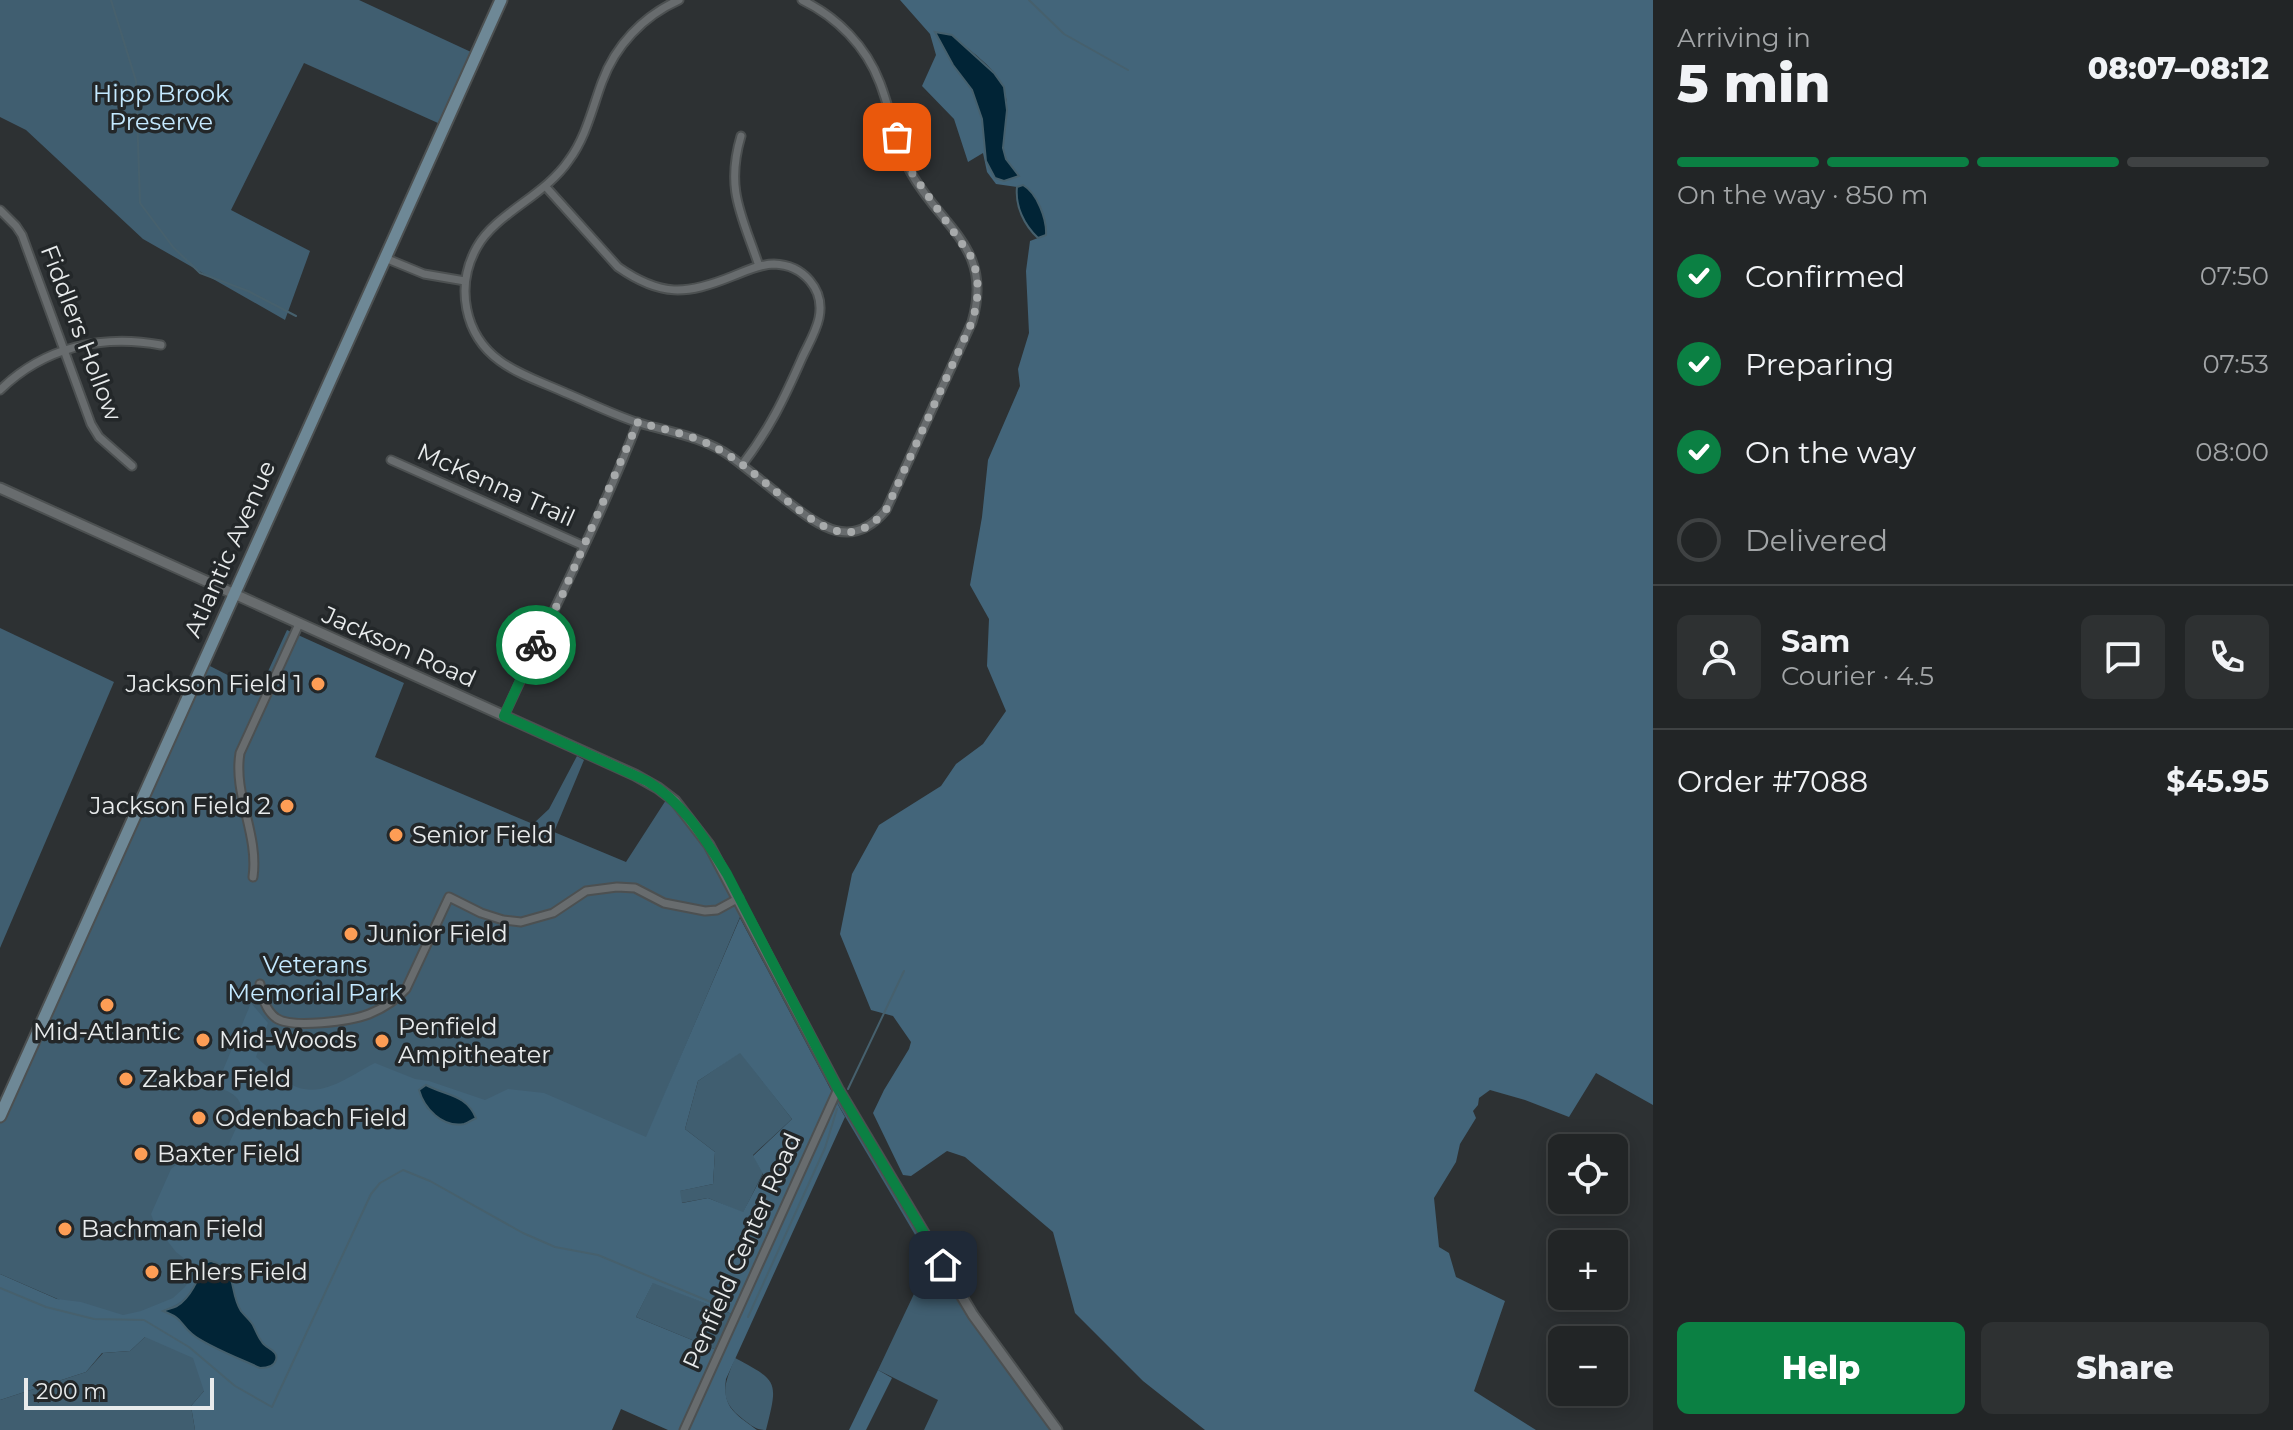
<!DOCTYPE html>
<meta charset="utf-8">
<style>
body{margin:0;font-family:Montserrat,sans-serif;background:#2e3132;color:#f1f3f6;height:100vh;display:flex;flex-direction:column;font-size:30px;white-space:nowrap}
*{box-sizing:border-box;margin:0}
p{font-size:26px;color:#a2a5a7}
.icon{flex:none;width:44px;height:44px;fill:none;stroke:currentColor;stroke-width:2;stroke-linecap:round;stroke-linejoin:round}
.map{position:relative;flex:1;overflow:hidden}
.side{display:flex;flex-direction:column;background:#222526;width:640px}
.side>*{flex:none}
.controls{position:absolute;left:1548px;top:1134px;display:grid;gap:16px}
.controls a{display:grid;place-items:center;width:80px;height:80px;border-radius:12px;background:#222526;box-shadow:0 4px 20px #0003,0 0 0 2px #3f4243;font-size:40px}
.scale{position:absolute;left:24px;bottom:20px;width:190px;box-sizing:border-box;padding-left:8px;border:4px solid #e8ebec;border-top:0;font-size:22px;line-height:28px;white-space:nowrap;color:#e8ebec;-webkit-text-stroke:6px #232729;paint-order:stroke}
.pin{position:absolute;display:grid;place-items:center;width:68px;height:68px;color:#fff;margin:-34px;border-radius:16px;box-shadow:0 4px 12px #0006}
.courier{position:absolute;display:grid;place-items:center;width:80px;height:80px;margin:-40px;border:6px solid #0b8043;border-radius:50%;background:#fff;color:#222;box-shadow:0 2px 10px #0007}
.headline em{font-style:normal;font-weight:800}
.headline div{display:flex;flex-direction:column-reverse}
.headline{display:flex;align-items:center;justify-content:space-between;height:136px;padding:0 24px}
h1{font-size:52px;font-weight:800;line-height:60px}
.bar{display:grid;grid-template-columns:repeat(4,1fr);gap:12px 8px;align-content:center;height:96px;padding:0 24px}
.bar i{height:10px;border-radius:6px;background:#3f4243}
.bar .on{background:#0b8043}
.bar p{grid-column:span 4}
.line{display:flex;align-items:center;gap:20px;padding:0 24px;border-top:2px solid #3f4243}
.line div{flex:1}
.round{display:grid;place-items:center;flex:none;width:84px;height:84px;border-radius:12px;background:#2e3132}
ol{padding:0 24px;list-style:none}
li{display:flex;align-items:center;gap:24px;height:88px}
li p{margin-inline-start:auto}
li .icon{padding:8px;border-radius:50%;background:#0b8043;color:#fff;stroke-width:4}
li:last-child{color:#a2a5a7}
li i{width:44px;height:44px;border:4px solid #3f4243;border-radius:50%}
.primary-button{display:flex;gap:16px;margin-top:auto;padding:16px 24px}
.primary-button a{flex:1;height:92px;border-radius:12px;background:#0b8043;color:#fff;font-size:32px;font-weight:800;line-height:92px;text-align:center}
.primary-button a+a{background:#2e3132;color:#f1f3f6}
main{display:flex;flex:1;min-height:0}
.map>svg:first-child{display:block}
</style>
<main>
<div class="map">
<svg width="1653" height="1430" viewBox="0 0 1653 1430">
<rect width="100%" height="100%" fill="#2d3133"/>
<!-- green -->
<g fill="#405e70">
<path d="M0,0H359L471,52L438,123L304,63L231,210L310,251L285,320L143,239L26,130L0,117Z"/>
<path d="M0,628L114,682L0,948Z"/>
<path d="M287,630L404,683L375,757L533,824L549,809L577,756L584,760L554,832L626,862L666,800L690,826L712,858L832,1087L827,1082L740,917L611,1222L204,1391L191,1406L195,1430H0V1400L86,1372L103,1353L130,1351L145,1337L0,1274V1123L208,665L259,691Z"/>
<path d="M740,1052L792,1119L753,1155L763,1173L743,1213L708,1198L681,1203L679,1191L713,1184L715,1152L685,1129L698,1081Z"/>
<path d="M838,1089L973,1315L1057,1430H924L938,1400L878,1370L930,1260L833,1096Z"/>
<path d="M653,1282L732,1314L719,1351L636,1317Z"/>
<path d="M735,1358C779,1381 778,1382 766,1430C756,1430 752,1426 744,1420C717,1400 724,1385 735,1358Z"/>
</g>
<!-- forest -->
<g fill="#43657a" fill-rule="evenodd">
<path d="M900,0H1653V1105L1596,1073L1569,1117L1525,1100L1490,1090L1479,1098L1478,1105L1473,1111L1476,1118L1460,1144L1456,1162L1434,1198L1439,1247L1449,1253L1456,1277L1505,1301L1474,1391L1536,1430H1205L1143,1381L1075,1313L1053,1232L965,1157L947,1151L911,1176L903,1175L873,1113L884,1090L909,1049L911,1042L893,1016L871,1010L840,934L852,874L879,825L941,786L956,764L983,744L1006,711L987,666L989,619L970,585L982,517L988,460L1020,386L1018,369L1029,333L1026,271L1030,241L1046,235C1047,219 1037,193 1023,185L1017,187L996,184L987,172L983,153L968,162L954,119L922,86L936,55L930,34ZM952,35C968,50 993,65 1002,85C1013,105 1001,128 1003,149C1004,159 1013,168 1018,176L986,161L982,119Z"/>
<path d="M740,918L832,1092L732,1314L653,1283L636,1317L719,1351L833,1096L845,1117L726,1379C722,1408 736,1414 757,1430H668L621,1409L612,1430H195L191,1406L204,1391L193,1358L145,1337L130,1351L102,1353L86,1372L0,1400V1274L57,1299L81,1302L123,1315L141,1311L173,1298L185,1287L195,1271L190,1263L176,1252L155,1225L151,1214L171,1169L198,1148C206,1152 214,1155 222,1151C228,1148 230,1141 233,1135C245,1110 247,1096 216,1087L251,1003L268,1023L256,1057C268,1067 289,1087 304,1089C329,1094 354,1073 375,1063L415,1079L429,1081L485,1100L508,1089L544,1093L646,1137ZM740,1053L792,1119L753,1156L763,1174L743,1212L708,1198L682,1203L680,1191L713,1184L715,1152L685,1129L698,1081ZM419,1090C441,1090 467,1095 476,1118L427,1109ZM201,1274H230L236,1300L242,1312L252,1323L261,1342L272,1350L235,1355L192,1334L179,1317L164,1310C189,1300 187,1295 201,1274Z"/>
<path d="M878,1370L892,1378L866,1430H849Z"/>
</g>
<!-- water -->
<g fill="#012436" stroke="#46606d" stroke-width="2">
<path d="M935,32L952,35L994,73L1004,87L1007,110L1003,148L1006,159L1019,176L1004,181L995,178L986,161L982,119L972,90L953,65Z"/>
<path d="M1023,185C1037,193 1047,219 1046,235L1038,238C1024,225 1015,206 1017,187Z"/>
<path d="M426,1085C446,1096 466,1094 476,1118C472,1120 468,1123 464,1124C442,1128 424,1108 419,1090Z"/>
<path d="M211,1261C239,1269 228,1290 241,1311C245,1316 250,1320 253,1325C256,1331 258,1337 262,1342C266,1349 279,1350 276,1360C274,1367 266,1368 260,1368C243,1360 206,1346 192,1334C178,1322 184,1319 163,1311C168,1309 172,1308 177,1306C189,1299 201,1278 201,1264Z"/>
</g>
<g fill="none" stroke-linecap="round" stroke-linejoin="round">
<!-- stream -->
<g stroke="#46606d" stroke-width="2">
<path d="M111,0L136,81L140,203L173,247L200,273L248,291L296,316"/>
<path d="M1029,0L1064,34L1128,70"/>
<path d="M848,1089L904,971"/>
<path d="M0,1288L46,1307L94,1319L144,1320L189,1347L235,1386L272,1407L371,1194L380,1183L403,1170L430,1181L523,1233L555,1247L598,1255L725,1308"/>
<path d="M748,1317L825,1148L837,1109"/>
</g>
<defs>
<g id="minor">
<path d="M679,0C643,16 615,46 602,82C592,109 586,137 569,160C545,196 496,213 477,247C455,286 464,335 500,361C519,375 544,383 566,393C590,403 614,415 639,423C670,432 703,437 730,456C749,470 768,486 787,501C820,527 852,551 886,510L972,322C994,247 941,228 910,171C896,143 891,112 880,83C866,46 837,17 802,0"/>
<path d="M741,136C725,190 742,215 759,266"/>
<path d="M546,187L618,267C661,297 686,295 733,276C746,271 760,264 774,264C803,265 825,289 819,318C816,332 808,345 802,358C784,399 769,430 742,465"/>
<path d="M0,210L16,226L22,235L91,424L99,437L132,466"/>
<path d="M385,258L424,274L465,281"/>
<path d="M0,390C44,347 102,334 161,345"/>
<path d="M391,460L584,546"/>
<path d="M504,716C549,618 599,522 638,422"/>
<path d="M253,877C259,834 233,795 240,753L299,624"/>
<path d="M260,984C262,996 265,1010 276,1018C292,1029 351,1021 369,1014C384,1008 395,1001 406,989L449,897L481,913L503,920L521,922L553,913L586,891L617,887L635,888L664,903L705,911L717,910L739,898"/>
<path d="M684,1430L838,1089"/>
</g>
<path id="tertiary" d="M0,488L635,775L658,788L675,801L709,845L838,1089L973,1315L1057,1430"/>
<path id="secondary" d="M0,1116L501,0"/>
</defs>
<!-- minor casing -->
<use href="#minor" stroke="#4c5051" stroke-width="11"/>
<!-- tertiary casing -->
<use href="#tertiary" stroke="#4c5051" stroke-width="13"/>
<!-- secondary casing -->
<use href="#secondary" stroke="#4c5051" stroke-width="15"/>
<!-- minor -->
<use href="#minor" stroke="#686c6e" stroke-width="7"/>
<!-- tertiary -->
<use href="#tertiary" stroke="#686c6e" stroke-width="9"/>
<!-- secondary -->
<use href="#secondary" stroke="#6e8896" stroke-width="11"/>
</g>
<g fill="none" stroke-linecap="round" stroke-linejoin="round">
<!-- done -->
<path stroke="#a7aaab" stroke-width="8" stroke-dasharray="0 14.4" d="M536,645L561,598L638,422C665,430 695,435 720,450C743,463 764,482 785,499C818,525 850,553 886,510L972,322C979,298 980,281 972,258L910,170L897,137"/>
<!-- route -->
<path stroke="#0b8043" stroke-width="10" d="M536,645L504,716L647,781C684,803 705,839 727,874L838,1089L943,1265"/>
</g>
<!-- markers -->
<g fill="#fd9d55" stroke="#232729" stroke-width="3">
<circle cx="318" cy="684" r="8"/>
<circle cx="287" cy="806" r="8"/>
<circle cx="396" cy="835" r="8"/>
<circle cx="351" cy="934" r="8"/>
<circle cx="107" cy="1005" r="8"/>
<circle cx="203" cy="1040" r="8"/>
<circle cx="382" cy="1041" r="8"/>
<circle cx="126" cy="1079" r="8"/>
<circle cx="199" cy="1118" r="8"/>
<circle cx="141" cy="1154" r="8"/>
<circle cx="65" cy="1229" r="8"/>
<circle cx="152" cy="1272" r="8"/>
</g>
<g text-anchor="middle" stroke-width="7" stroke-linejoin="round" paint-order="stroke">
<!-- park labels -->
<g font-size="24" fill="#c4e9ff" stroke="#232729">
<text x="161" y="102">Hipp Brook<tspan x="161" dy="28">Preserve</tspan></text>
<text x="315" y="973">Veterans<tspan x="315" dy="28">Memorial Park</tspan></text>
</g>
<!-- street labels -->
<g font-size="24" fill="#e8ebec" stroke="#232729">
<text transform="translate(81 333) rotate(69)" y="8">Fiddlers Hollow</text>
<text transform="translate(496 485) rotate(24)" y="8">McKenna Trail</text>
<text transform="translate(230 549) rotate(-66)" y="8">Atlantic Avenue</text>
<text transform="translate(399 647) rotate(24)" y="8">Jackson Road</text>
<text transform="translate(742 1251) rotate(-66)" y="8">Penfield Center Road</text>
</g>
<!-- poi labels -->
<g font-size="24" fill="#e8ebec" stroke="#232729" text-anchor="start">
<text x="302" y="692" text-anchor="end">Jackson Field 1</text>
<text x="271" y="814" text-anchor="end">Jackson Field 2</text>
<text x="412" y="843">Senior Field</text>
<text x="367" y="942">Junior Field</text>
<text x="398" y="1035">Penfield<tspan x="398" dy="28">Ampitheater</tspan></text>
<text x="107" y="1040" text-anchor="middle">Mid-Atlantic</text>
<text x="219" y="1048">Mid-Woods</text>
<text x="142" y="1087">Zakbar Field</text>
<text x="215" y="1126">Odenbach Field</text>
<text x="157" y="1162">Baxter Field</text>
<text x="81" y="1237">Bachman Field</text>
<text x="168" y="1280">Ehlers Field</text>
</g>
</g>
</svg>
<div class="controls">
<a><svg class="icon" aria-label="locate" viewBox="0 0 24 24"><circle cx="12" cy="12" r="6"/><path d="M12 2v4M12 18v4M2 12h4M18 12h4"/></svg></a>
<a>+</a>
<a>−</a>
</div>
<div class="scale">200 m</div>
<div class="pin" style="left:897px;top:137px;background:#ea580c"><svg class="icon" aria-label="bag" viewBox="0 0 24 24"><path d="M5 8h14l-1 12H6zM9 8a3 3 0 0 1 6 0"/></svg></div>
<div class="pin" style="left:943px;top:1265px;background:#1f2937"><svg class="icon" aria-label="home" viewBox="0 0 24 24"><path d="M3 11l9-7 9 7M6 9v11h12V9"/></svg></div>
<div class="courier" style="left:536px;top:645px"><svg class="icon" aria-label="bike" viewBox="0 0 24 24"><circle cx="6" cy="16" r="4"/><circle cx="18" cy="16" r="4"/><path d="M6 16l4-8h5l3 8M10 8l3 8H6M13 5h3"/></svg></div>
</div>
<section class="side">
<div class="headline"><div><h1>5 min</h1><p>Arriving in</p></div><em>08:07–08:12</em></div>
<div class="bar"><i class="on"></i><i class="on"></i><i class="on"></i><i></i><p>On the way · 850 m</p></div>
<ol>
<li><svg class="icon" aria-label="check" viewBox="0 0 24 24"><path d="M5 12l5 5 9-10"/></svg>Confirmed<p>07:50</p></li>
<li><svg class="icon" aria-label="check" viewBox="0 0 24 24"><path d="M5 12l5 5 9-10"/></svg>Preparing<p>07:53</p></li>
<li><svg class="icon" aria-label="check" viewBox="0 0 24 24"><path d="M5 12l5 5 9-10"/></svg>On the way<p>08:00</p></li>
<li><i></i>Delivered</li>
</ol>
<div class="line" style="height:144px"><a class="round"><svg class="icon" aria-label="person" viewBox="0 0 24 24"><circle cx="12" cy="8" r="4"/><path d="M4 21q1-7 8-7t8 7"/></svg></a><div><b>Sam</b><p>Courier · 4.5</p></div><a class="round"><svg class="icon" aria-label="chat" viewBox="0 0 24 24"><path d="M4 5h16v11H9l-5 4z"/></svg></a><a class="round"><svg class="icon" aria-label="phone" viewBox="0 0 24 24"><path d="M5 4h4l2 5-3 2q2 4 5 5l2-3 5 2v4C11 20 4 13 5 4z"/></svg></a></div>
<div class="line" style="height:104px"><div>Order #7088</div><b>$45.95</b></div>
<div class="primary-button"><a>Help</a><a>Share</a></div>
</section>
</main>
